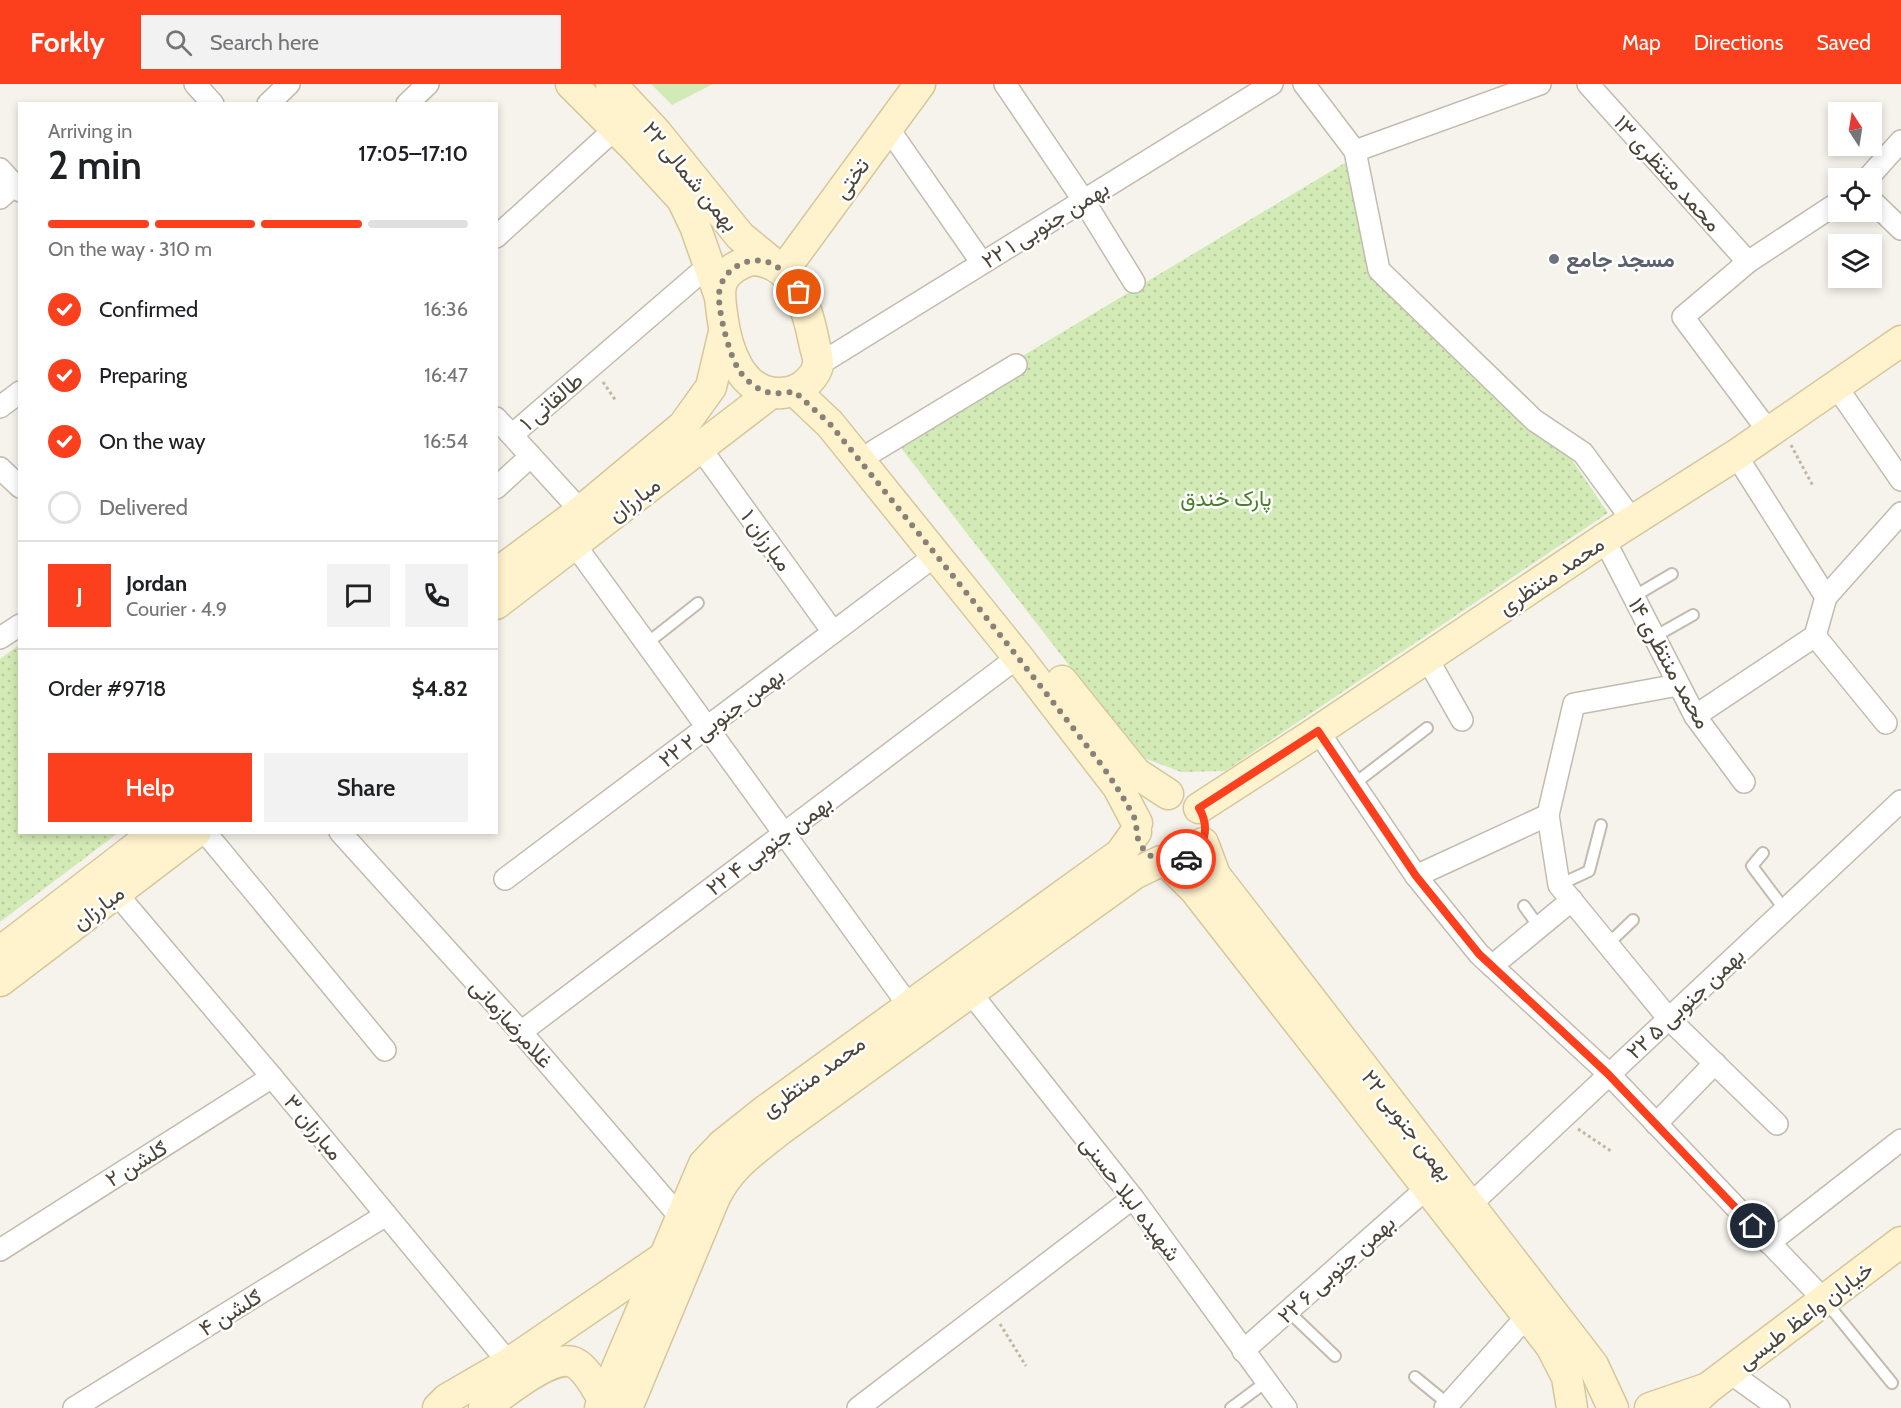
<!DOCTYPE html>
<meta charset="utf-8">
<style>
body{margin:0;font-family:Cabin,Vazirmatn,sans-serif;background:#f2f2f2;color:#202124;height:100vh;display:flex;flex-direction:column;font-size:22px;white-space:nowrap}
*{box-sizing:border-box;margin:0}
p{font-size:20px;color:#757577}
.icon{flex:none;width:33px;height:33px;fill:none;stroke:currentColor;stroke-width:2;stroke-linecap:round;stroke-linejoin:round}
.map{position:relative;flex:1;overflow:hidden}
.side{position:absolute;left:18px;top:18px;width:480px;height:732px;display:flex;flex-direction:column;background:#fff;border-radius:0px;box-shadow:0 3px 9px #0003}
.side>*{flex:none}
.needle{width:39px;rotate:348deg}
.controls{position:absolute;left:1828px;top:18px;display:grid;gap:12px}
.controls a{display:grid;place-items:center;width:54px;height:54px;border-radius:0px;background:#fff;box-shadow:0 3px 9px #0003;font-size:30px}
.pin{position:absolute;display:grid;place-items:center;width:51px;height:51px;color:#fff;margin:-26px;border:3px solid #fff;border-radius:50%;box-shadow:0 2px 6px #0007}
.courier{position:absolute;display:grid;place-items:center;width:60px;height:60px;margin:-30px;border:4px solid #fc3f1d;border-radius:50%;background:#fff;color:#222;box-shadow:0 2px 8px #0007}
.summary em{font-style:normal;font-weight:600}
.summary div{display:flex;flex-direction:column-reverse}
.summary{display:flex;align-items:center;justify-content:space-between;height:102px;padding:0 30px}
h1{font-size:39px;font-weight:600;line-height:45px}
.bar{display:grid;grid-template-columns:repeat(4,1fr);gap:9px 6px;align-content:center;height:72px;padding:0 30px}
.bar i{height:8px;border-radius:4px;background:#e0e0e0}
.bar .on{background:#fc3f1d}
.bar p{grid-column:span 4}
.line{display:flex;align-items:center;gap:15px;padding:0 30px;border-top:2px solid #e0e0e0}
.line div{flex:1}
.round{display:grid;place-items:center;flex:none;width:63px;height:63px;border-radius:0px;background:#f2f2f2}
ol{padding:0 30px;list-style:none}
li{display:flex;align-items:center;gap:18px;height:66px}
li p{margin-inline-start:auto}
li .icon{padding:6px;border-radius:50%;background:#fc3f1d;color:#fff;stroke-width:4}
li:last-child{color:#757577}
li i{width:33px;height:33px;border:3px solid #e0e0e0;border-radius:50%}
.action{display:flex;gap:12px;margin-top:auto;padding:12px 30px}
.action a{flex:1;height:69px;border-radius:0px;background:#fc3f1d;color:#fff;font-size:24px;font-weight:600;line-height:69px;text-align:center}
.action a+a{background:#f2f2f2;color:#202124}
header{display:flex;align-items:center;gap:36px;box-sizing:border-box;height:84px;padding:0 30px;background:#fc3f1d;color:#fff}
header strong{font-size:28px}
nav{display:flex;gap:33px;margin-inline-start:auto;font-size:21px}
.search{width:420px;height:54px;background:#f2f2f2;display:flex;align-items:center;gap:15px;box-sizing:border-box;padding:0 21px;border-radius:0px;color:#757577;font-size:22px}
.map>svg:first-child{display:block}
</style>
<header>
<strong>Forkly</strong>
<div class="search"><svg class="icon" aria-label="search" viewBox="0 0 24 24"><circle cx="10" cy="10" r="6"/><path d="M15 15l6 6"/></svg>Search here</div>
<nav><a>Map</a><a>Directions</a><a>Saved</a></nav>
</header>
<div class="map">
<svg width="1901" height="1324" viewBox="0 0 1901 1324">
<defs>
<pattern id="park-dots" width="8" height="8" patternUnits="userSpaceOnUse" patternTransform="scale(1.5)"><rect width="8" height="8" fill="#d2eab5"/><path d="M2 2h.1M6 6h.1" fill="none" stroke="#b6ca9c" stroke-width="1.8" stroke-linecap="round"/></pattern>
</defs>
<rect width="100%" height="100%" fill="#f6f3ec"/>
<!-- grass -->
<path fill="#d2eab5" d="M651,0H713L672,21Z"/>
<!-- park -->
<g fill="url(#park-dots)">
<path d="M1353,74L1372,192L1566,367L1608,429L1225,687L1181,688L1139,672L891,351Z"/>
<path d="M19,561L20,748L118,749L0,838V575Z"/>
</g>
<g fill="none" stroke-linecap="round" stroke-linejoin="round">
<defs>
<g id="lane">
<path d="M1633,513L1672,490"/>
<path d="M1654,553L1693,531"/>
<path d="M646,560L698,519"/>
<path d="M1354,700L1427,644"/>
<path d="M1763,769L1752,782L1785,826"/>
<path d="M1559,801L1589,787L1601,741"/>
<path d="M1524,822L1539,843"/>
<path d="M1608,860L1633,836"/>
<path d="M1826,1218L1892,1299"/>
<path d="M1288,1227L1335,1272"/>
<path d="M1415,1293L1448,1320"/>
<path d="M1231,1324L1266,1298"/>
</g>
<g id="street">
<path d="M195,0L213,20"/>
<path d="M1005,0L1084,117L1134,198"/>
<path d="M1304,0L1355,67"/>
<path d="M1540,0L1355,67L1379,186L1534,336L1583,369L1633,437"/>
<path d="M1588,0L1748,178"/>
<path d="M268,20L289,0"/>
<path d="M407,20L428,0"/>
<path d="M888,44L982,179"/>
<path d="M0,85L20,107"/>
<path d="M1868,94L1901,57"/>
<path d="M0,114L14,101"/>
<path d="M1872,117L1901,145"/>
<path d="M496,153L616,44"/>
<path d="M818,281L1272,0"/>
<path d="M1836,302L1901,396"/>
<path d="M0,323L20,308"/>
<path d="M496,334L581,427"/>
<path d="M1769,348L1683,233L1748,178L1839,118"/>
<path d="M512,351L709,181"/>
<path d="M701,365L833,548"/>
<path d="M874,367L1016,281"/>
<path d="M1736,371L1826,513"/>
<path d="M0,384L20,403"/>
<path d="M496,404L531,372"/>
<path d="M1604,455L1695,632L1744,698"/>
<path d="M575,461L909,922"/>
<path d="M1815,552L1886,639"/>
<path d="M0,554L20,541"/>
<path d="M1427,574L1462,636"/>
<path d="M1678,601L1574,620L1548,731L1559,801L1669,935L1777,1040"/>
<path d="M1695,632L1815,552L1826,513L1901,429"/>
<path d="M1318,647L1416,792L1479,870L1609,990L1825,1217"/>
<path d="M205,748L385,966"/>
<path d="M340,748L521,948L680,1133"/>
<path d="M1416,792L1548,731"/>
<path d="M505,795L936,471"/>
<path d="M116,809L272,993L509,1279"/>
<path d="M1492,882L1572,816"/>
<path d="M970,908L1133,1114L1286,1324"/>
<path d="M521,948L1018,573"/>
<path d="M1656,1040L1715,979"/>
<path d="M1470,1121L1901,717"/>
<path d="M1769,1159L1901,1056"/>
<path d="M0,1166L272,993"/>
<path d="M1243,1267L1428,1103"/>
<path d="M1729,1288L1779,1324"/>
<path d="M74,1324L386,1131"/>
<path d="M858,1324L1133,1114"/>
<path d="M1445,1324L1528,1231"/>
</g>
<g id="secondary">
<path d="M571,0L637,66L682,115L695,142L719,210"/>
<path d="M611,0L656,48L740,152L774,180"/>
<path d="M750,176C793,175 807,222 814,258C815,264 819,274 818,280C817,289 809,297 803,302C795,307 791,308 782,309C740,312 726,262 722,230C721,219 718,209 722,198C727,186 738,181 750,176Z"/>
<path d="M783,187L920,0"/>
<path d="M795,307L830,340L1018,573L1118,703L1137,739"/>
<path d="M496,490L581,427L683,342L711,303L724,248"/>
<path d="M496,520L771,309"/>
<path d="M1062,597L1136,689L1168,710"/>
<path d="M1199,724L1318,647L1604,455L1736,371L1901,257"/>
<path d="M1203,759L1215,791L1593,1281L1613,1324"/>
<path d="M1168,779L1195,806L1551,1262L1567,1293L1572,1324"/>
<path d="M0,868L156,748"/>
<path d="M0,897L196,748"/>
<path d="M438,1324L447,1315L509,1279L663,1174"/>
<path d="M484,1324C502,1311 553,1268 575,1279C588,1286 596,1305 604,1316"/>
<path d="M600,1324L704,1080L722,1061L766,1026L1120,770L1136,748"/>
<path d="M627,1324L715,1113C731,1081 754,1067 781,1045L1134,790L1161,777"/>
<path d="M1650,1324L1705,1305"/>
<path d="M1687,1324L1708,1304L1901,1158"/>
</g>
</defs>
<!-- lane casing -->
<use href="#lane" stroke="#c2bbae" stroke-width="14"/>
<!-- street casing -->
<use href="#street" stroke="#c2bbae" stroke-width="24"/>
<!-- secondary casing -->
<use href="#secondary" stroke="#d6c79b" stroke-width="33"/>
<!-- path -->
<g stroke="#c4b79f" stroke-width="3" stroke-dasharray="3 3" stroke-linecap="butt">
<path d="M603,298L616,317"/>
<path d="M1791,361L1813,402"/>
<path d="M1578,1045L1611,1067"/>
<path d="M1000,1240L1026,1282"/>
</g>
<!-- lane -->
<use href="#lane" stroke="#fff" stroke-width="10"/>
<!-- street -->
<use href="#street" stroke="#fff" stroke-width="21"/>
<!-- secondary -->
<use href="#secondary" stroke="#fff3cd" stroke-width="30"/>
</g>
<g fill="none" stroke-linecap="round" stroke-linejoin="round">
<!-- done -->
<path stroke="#878178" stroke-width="6" stroke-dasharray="0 10.8" d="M799,208C792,199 785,187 774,181C752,168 721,184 719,210C718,227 729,271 739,286C745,296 759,308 772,309C779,310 788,308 795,308L830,340C921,452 1012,564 1100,679C1113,697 1124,714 1134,733C1137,740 1136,747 1138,755C1145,775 1168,784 1186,775"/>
<!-- route -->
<path stroke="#fc3f1d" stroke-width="8" d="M1186,775C1206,764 1210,743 1199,724L1318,647L1416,792L1479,870L1608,990L1753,1142"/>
</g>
<!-- markers -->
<circle fill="#6b7280" stroke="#fff" stroke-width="2" cx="1554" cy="175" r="6"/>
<g text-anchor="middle" stroke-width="5" stroke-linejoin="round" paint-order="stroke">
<!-- street labels -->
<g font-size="22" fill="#4b4439" stroke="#fff">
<text transform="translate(1668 89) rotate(48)" y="8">محمد منتظری ۱۳</text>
<text transform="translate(691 92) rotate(50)" y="8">۲۲ بهمن شمالی</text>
<text transform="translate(851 94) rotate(-54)" y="8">تختی</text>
<text transform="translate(1045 140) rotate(-32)" y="8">۲۲ بهمن جنوبی ۱</text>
<text transform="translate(551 317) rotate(-41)" y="8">طالقانی ۱</text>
<text transform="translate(634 415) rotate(-37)" y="8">مبارزان</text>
<text transform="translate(767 456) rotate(54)" y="8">مبارزان ۱</text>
<text transform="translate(1551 491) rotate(-34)" y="8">محمد منتظری</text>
<text transform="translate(1670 579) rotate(61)" y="8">محمد منتظری ۱۴</text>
<text transform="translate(721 633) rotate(-37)" y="8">۲۲ بهمن جنوبی ۲</text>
<text transform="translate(769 761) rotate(-37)" y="8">۲۲ بهمن جنوبی ۴</text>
<text transform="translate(98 823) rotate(-37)" y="8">مبارزان</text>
<text transform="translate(1685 919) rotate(-43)" y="8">۲۲ بهمن جنوبی ۵</text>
<text transform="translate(512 939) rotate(48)" y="8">غلامرضازمانی</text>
<text transform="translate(813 992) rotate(-36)" y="8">محمد منتظری</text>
<text transform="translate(1408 1041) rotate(52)" y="8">۲۲ بهمن جنوبی</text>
<text transform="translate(314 1043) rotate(50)" y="8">مبارزان ۳</text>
<text transform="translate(136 1079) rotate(-32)" y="8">ګلشن ۲</text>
<text transform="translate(1131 1114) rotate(53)" y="8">شهیده لیلا حسنی</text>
<text transform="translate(1336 1185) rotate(-42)" y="8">۲۲ بهمن جنوبی ۶</text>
<text transform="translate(230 1228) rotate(-32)" y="8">ګلشن ۴</text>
<text transform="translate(1805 1231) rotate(-37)" y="8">خیابان واعظ طبسی</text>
</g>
<!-- worship labels -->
<g font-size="22" font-weight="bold" fill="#5b616d" stroke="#fff" text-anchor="start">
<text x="1566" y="183">مسجد جامع</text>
</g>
<!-- park labels -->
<g font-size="22" fill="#4a7f2a" stroke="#fff">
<text x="1226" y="422">پارک خندق</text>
</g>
</g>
</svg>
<div class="controls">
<a><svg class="needle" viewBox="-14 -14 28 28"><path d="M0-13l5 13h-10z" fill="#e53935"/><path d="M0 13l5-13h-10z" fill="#757577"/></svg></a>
<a><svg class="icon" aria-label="locate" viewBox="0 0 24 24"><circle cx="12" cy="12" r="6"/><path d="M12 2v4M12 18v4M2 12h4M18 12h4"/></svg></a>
<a><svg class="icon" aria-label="layers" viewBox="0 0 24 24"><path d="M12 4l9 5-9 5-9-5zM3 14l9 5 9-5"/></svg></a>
</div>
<div class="pin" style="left:799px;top:208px;background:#ea580c"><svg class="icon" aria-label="bag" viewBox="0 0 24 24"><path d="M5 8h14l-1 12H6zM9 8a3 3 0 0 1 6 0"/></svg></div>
<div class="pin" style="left:1753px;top:1142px;background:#1f2937"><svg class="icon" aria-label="home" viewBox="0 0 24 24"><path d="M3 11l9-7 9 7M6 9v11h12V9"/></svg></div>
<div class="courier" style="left:1186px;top:775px"><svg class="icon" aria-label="car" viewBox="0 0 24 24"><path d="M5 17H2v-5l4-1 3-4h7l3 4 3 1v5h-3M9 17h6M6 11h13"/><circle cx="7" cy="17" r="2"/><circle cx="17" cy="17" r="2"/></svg></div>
<section class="side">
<div class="summary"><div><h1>2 min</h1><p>Arriving in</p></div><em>17:05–17:10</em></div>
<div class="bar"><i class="on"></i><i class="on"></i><i class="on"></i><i></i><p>On the way · 310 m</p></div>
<ol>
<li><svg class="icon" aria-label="check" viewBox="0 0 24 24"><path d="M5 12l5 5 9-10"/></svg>Confirmed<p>16:36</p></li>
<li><svg class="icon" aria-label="check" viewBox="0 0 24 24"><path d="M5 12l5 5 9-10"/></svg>Preparing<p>16:47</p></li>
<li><svg class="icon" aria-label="check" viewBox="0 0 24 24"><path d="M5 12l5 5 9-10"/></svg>On the way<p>16:54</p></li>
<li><i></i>Delivered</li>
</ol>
<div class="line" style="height:108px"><b class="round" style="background:#fc3f1d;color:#fff">J</b><div><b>Jordan</b><p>Courier · 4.9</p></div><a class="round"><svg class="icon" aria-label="chat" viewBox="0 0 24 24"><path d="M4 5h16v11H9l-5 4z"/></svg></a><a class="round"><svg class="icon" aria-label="phone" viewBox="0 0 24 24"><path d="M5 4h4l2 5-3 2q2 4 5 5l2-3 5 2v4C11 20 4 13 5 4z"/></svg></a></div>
<div class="line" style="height:78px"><div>Order #9718</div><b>$4.82</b></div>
<div class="action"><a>Help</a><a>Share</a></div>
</section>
</div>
